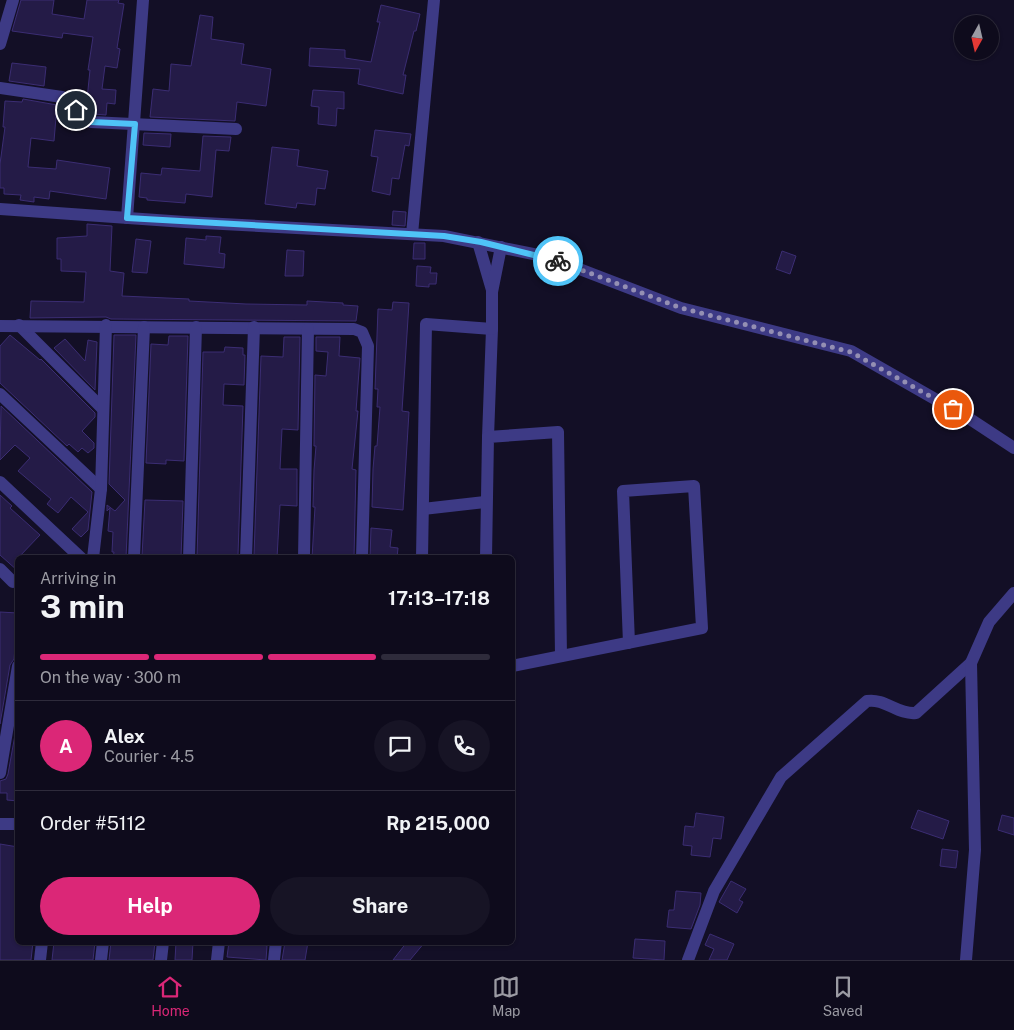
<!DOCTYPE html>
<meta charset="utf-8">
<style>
body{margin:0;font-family:"Public Sans",sans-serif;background:#171425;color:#f1f3f6;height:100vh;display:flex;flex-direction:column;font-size:19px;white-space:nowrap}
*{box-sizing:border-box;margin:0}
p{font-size:16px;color:#9b9ba3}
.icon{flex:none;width:28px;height:28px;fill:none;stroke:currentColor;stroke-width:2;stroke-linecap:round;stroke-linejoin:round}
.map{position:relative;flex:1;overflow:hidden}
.side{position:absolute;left:15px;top:555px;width:500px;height:390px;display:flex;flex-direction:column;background:#0e0b1c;border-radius:8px;box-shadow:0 1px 4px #0004,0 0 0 1px #2e2b3b}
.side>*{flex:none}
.needle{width:32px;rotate:188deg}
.tools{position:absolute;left:954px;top:15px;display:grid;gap:10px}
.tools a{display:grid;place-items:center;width:45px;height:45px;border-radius:50%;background:#0e0b1c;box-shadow:0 1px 4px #0004,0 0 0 1px #2e2b3b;font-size:25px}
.pin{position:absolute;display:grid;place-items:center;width:42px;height:42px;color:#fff;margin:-21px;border:2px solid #fff;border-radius:50%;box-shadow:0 1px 5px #0007}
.courier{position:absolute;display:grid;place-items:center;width:50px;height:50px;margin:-25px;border:4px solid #4fc3f7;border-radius:50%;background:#fff;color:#222;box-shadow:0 1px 6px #0007}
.head em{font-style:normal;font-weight:700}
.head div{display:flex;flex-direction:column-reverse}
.head{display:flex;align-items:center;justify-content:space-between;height:85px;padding:0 25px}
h1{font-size:32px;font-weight:700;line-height:38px}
.bar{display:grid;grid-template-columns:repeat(4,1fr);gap:8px 5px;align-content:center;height:60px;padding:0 25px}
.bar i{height:6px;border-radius:4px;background:#2e2b3b}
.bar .selected{background:#db2777}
.bar p{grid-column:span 4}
.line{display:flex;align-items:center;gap:12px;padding:0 25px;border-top:1px solid #2e2b3b}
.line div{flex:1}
.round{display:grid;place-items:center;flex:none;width:52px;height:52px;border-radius:26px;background:#171425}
.primary-button{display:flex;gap:10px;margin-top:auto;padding:10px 25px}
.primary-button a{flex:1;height:58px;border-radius:30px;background:#db2777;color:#fff;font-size:20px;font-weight:700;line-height:58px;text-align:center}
.primary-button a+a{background:#171425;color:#f1f3f6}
.tab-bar{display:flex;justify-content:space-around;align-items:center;height:70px;border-top:1px solid #2e2b3b;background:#0e0b1c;font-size:14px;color:#9b9ba3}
.tab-bar a{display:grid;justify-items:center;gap:2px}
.tab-bar .selected{color:#db2777}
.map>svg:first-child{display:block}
</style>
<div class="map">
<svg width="1014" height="960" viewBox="0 0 1014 960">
<rect width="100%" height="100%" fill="#130f26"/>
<!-- building -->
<g fill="#241b47" stroke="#3b2d73">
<path d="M21,0H54L52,14L84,19L87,0H119L118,3L124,4L117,48L120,49L117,68L105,66L102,89L116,90L115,104L107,103L106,115L93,114L86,109L90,70H88L93,37L63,33L62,38L12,31Z"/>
<path d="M381,5L420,14L416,31H414L403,75H406L403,94L358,84L360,69L309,66L310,48L345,50V58L371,62L380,22H377Z"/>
<path d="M200,15L213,17L211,39L244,44L241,64L271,69L266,106L237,102L235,121L150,117L153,89L169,91L171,64L191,66Z"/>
<path d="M12,63L46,67L44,86L9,81Z"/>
<path d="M313,90L344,92V109L337,108L336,126L318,124L319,107L311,106Z"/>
<path d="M23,99L57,105L54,141L31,138L28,167L56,169L57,160L110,168L106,199L50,191L49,199L34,197V202L20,200L21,195L4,194V188H0V164L5,127H3L5,101L22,102Z"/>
<path d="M375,130L411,134L409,146L405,145L399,179L392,178L390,195L372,191L378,157L371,156Z"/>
<path d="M144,133L171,134L170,147L143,145Z"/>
<path d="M203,136L231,137L229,151L216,150L212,197L186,194L185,203L147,200V198L139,197L141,173L161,175L162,168L200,171Z"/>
<path d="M272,147L299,150L297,166L328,171L325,189L317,188L315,205L297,203L296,208L265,204Z"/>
<path d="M393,211L406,212L405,226L392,225Z"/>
<path d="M87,224L112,226L110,271L124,273L122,296L189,299V301L246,304L307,305V301L343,303V305L358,306L356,321L111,319L106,317L30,318L31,301L84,302L86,272L61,271V259H57V238L87,236Z"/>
<path d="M206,236L221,237L219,253L225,254L224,268L184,264L186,238L206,240Z"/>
<path d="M136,239L151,241L147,273L132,272Z"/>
<path d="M414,243H425V259H413Z"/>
<path d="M287,250L304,251L303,276H285Z"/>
<path d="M782,251L796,256L790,274L776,269Z"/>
<path d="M417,266L431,267L430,273H437L436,284H429V287L416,286Z"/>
<path d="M393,302L409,303L402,411L409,412L403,510L372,507L373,469L375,446H377L380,407H377L378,389H375L378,309L392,310Z"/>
<path d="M10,335L40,360L41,359L95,413V417L82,431L94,443V448L88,453L82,448L78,452L69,444L67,446L0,383V346Z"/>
<path d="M114,335H136L126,558H113L114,552H112L113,532L108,531L110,508L107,511V505L115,511L125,500L109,484Z"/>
<path d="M169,336H188L184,461L166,460V464L146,463L151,344L168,345Z"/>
<path d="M284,337H300L298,430L282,429L280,469H297V506L280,505L277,558H256L254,556L261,356L283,357Z"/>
<path d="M316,337H340L339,356L360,358L356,411H358L352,469L356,470L354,558H312L315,507H313L314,470L316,446H314L315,375L326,376L328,352L316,351Z"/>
<path d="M65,339L85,361L88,340L97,342L95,390L54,348Z"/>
<path d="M225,347L243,348V355H245L244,385L224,384L223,405L243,406L238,555H233V558H197L203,352H224Z"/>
<path d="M1,406L92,492L88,530L81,537L72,529L88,512L71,497L58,513L47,504L51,499L18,471L30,458L15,445L0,460Z"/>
<path d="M0,495L12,506L10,508L40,535L18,558V571L0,555Z"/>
<path d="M145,500L183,501L181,558L142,556Z"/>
<path d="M371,528L392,530L390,547L398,548L397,558H370Z"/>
<path d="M0,612L18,613L14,659L10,665L0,724Z"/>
<path d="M18,718V801L7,800V793H0V781L6,779L8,774Z"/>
<path d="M918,810L949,821L943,839L911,828Z"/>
<path d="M696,813L724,817L721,839L713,838L710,857L691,855L692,846L683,845L685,826L694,827Z"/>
<path d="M1002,815L1014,818V835L998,830Z"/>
<path d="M0,844L18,847V942H33L31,960H0Z"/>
<path d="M942,849L958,851L956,868L940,866Z"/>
<path d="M731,881L746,889L739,900L743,902L737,913L719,902Z"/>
<path d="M676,891L701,893L700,905L691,929L667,927L669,910H674Z"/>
<path d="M710,934L734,944L727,960H709L714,949L705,945Z"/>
<path d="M635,939L665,941L664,960L633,958Z"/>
<path d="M54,942H95L93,960H52Z"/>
<path d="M111,942H155L153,960H109Z"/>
<path d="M176,942H193L192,960H175Z"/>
<path d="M229,942H251L267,946L266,960L227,957Z"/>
<path d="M285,942H308L305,960H282Z"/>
<path d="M407,942H425L410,960H393Z"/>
</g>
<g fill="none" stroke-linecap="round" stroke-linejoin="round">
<!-- street -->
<g stroke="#3d3a85" stroke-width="12">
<path d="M0,44L13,0"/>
<path d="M0,88L62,97L84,119L91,122L236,129"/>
<path d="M0,209L185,222L444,236L548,257L681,308L851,351L970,419L1014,448"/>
<path d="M127,218L143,0"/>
<path d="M412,234L434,0"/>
<path d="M478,242L492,290"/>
<path d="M19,325L103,409"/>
<path d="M0,326L354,329L362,332L368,346L362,558"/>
<path d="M0,394L101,489"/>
<path d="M488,437L492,329"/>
<path d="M0,482L81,558"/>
<path d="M423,509L485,502"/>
<path d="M93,558L101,489L106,325"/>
<path d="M134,558L144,327"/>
<path d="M189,558L196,327"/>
<path d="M246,558L254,327"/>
<path d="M304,558L308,329"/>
<path d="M422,558L426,324L492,329V292L501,247"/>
<path d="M486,558L488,437L558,432L561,656"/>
<path d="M0,569L13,582"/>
<path d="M512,666L702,628L694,486L623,491L629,643"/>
<path d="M0,773L18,666"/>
<path d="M0,824H18"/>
<path d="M40,960L42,942"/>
<path d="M101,960L103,942"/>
<path d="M161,960L163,942"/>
<path d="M217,960L219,942"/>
<path d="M274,960L276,942"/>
<path d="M688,960L714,891L781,777L867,701C885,698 898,715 916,713L971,663"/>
<path d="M966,960L975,850L971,663L989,622L1014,593"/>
</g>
</g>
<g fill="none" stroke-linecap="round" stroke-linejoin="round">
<!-- done -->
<path stroke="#948fb3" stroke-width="5" stroke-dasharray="0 9" d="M558,261L681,308L851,352L953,409"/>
<!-- route -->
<path stroke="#4fc3f7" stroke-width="6" d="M76,110L91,122L135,124L127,218L444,236L481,242L558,261"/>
</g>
</svg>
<div class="tools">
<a><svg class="needle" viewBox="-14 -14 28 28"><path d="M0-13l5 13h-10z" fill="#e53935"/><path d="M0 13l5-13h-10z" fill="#9b9ba3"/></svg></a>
</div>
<div class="pin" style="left:953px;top:409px;background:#ea580c"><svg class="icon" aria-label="bag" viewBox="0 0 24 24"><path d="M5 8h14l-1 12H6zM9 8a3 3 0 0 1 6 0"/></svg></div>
<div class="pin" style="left:76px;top:110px;background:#1f2937"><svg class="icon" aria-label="home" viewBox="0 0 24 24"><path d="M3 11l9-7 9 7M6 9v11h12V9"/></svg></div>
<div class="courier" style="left:558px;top:261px"><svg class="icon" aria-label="bike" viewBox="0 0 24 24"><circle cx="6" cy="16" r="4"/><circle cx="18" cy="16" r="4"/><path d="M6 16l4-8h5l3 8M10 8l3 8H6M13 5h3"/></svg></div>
<section class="side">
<div class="head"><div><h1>3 min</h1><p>Arriving in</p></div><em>17:13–17:18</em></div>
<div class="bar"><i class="selected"></i><i class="selected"></i><i class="selected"></i><i></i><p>On the way · 300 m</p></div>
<div class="line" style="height:90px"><b class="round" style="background:#db2777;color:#fff">A</b><div><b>Alex</b><p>Courier · 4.5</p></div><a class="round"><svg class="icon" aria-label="chat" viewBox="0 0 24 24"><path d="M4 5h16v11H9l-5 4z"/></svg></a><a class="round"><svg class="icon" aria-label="phone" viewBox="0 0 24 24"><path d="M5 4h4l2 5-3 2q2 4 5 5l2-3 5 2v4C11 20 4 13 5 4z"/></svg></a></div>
<div class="line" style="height:65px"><div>Order #5112</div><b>Rp 215,000</b></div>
<div class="primary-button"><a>Help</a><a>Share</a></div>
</section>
</div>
<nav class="tab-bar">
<a class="selected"><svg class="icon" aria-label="home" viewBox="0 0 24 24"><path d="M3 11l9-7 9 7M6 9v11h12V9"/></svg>Home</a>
<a><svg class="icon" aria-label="map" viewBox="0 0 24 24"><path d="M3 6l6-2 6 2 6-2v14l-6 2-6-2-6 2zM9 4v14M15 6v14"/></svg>Map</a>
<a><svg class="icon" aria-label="saved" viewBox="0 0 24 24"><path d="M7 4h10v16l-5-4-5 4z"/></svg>Saved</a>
</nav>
